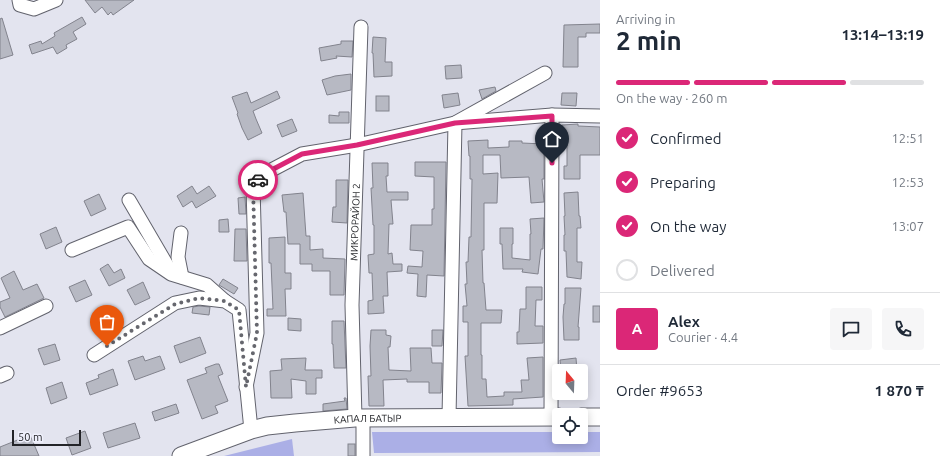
<!DOCTYPE html>
<meta charset="utf-8">
<style>
body{margin:0;font-family:Ubuntu,sans-serif;background:#f6f6f7;color:#1f2937;height:100vh;display:flex;flex-direction:column;font-size:15px;white-space:nowrap}
*{box-sizing:border-box;margin:0}
p{font-size:13px;color:#747a83}
.icon{flex:none;width:22px;height:22px;fill:none;stroke:currentColor;stroke-width:2;stroke-linecap:round;stroke-linejoin:round}
.map{position:relative;flex:1;overflow:hidden}
.sheet{display:flex;flex-direction:column;background:#fff;width:340px}
.sheet>*{flex:none}
.needle{width:26px;rotate:341deg}
.controls{position:absolute;left:552px;top:364px;display:grid;gap:8px}
.controls a{display:grid;place-items:center;width:36px;height:36px;border-radius:4px;background:#fff;box-shadow:0 2px 10px #0003;font-size:20px}
.scale{position:absolute;left:12px;bottom:10px;width:69px;box-sizing:border-box;padding-left:4px;border:2px solid #232428;border-top:0;font-size:11px;line-height:14px;white-space:nowrap;color:#232428;-webkit-text-stroke:3px #f0f1fd;paint-order:stroke}
.pin{position:absolute;display:grid;place-items:center;width:34px;height:34px;color:#fff;margin:-41px -17px;border-radius:50% 50% 50% 0;rotate:-45deg;box-shadow:0 0 4px #0007}
.pin .icon{rotate:45deg}
.courier{position:absolute;display:grid;place-items:center;width:40px;height:40px;margin:-20px;border:3px solid #db2777;border-radius:50%;background:#fff;color:#222;box-shadow:0 1px 5px #0007}
.overview em{font-style:normal;font-weight:700}
.overview div{display:flex;flex-direction:column-reverse}
.overview{display:flex;align-items:center;justify-content:space-between;height:68px;padding:0 16px}
h1{font-size:26px;font-weight:700;line-height:30px}
.bar{display:grid;grid-template-columns:repeat(4,1fr);gap:6px 4px;align-content:center;height:48px;padding:0 16px}
.bar i{height:5px;border-radius:3px;background:#e0e1e3}
.bar .active{background:#db2777}
.bar p{grid-column:span 4}
.line{display:flex;align-items:center;gap:10px;padding:0 16px;border-top:1px solid #e0e1e3}
.line div{flex:1}
.round{display:grid;place-items:center;flex:none;width:42px;height:42px;border-radius:4px;background:#f6f6f7}
ol{padding:0 16px;list-style:none}
li{display:flex;align-items:center;gap:12px;height:44px}
li p{margin-inline-start:auto}
li .icon{padding:4px;border-radius:50%;background:#db2777;color:#fff;stroke-width:4}
li:last-child{color:#747a83}
li i{width:22px;height:22px;border:2px solid #e0e1e3;border-radius:50%}
main{display:flex;flex:1;min-height:0}
.map>svg:first-child{display:block}
</style>
<main>
<div class="map">
<svg width="600" height="456" viewBox="0 0 600 456">
<rect width="100%" height="100%" fill="#e3e4ef"/>
<!-- green -->
<g fill="#abafe6">
<path d="M372,432H559V437H581V432H600V452L374,453Z"/>
<path d="M292,439L294,456H224Z"/>
</g>
<!-- building -->
<g fill="#b7b9c3" stroke="#82838d">
<path d="M85,0H134L113,15L111,12L108,15L102,7L95,13Z"/>
<path d="M82,17L86,24L73,32L77,39L66,45L67,48L57,54L53,47L32,54L29,45L41,41L42,44L55,36L54,33Z"/>
<path d="M2,18L13,55L0,59V19Z"/>
<path d="M600,24V33H586V37H578V67H563L564,25Z"/>
<path d="M373,37L386,38L385,62H392V76L374,77L373,53H372Z"/>
<path d="M341,41H353L352,57L336,56L337,58L321,61L319,48L341,44Z"/>
<path d="M461,65L462,78L446,79L445,66Z"/>
<path d="M351,74V90L327,95L322,80L335,76Z"/>
<path d="M495,87L496,91L482,99L479,90Z"/>
<path d="M277,91L280,98L253,111L256,119L262,133L248,140L242,128L237,114L238,113L232,97L247,92L251,103Z"/>
<path d="M458,93L460,105L444,108L442,95Z"/>
<path d="M562,93H577L576,106L561,105Z"/>
<rect x="376" y="96" width="13" height="15"/>
<path d="M339,112H349V123H329V115L339,116Z"/>
<path d="M292,119L297,131L282,137L277,125Z"/>
<path d="M578,124V126L600,127V155H580V179H564V166H567V132L562,133V125Z"/>
<path d="M488,140V148L509,147V141H522V143L544,144V179H542L544,202L531,203L529,177L501,178L500,155H483V174L498,173L497,203H484V250H482L483,283H484L486,310H502L501,323H481V355H482V379H486L487,397L504,396V392H522L521,380H529L527,358L543,357V397L513,399V405L468,406L465,356H468V322H463V306H467L465,284H467L466,262H468L469,237H471L472,179H470V156H469L468,141Z"/>
<path d="M415,162H446L444,276L427,275L426,297L417,296L418,274L407,273L408,266L422,267L423,251L410,250L411,225H432V209H434V177L415,176Z"/>
<path d="M372,163H388V176H386L387,192H408V200H391L393,224H389L388,254L392,253L393,264H402V271L387,272L388,296H383L384,313L368,314V301L373,300L372,273H369L368,255L374,254V225H373L371,188H373Z"/>
<path d="M336,180H348L347,223L332,222L333,207H336Z"/>
<path d="M192,186L197,194L209,186L216,196L196,208L192,201L183,207L177,196Z"/>
<path d="M578,192L579,216H580L581,228H577V262H582L581,279L567,277L566,251H564V235H565L564,216H565L564,193Z"/>
<path d="M303,193L306,236H310V250L323,249V258L345,259L344,295H330V271H312V264H300V244H288L286,212H284L282,195Z"/>
<path d="M99,194L106,209L91,216L84,201Z"/>
<path d="M245,197L246,214H239L238,198Z"/>
<path d="M544,218L543,249H541L538,274L522,272L523,269H503L502,244H500V228H513V244H512V258L530,260V234H531L530,219Z"/>
<path d="M228,219L229,232H219V220Z"/>
<path d="M56,227L62,242L46,249L40,234Z"/>
<path d="M235,229H246L247,261H234Z"/>
<path d="M285,237V273H291V289H285L286,316H267V309H273L271,263H269V238Z"/>
<path d="M108,264L114,273L121,269L125,278L109,286L100,269Z"/>
<path d="M14,271L23,290L37,284L44,298L5,317L0,307V302L10,298L1,278Z"/>
<path d="M223,279L238,288L234,294L219,285Z"/>
<path d="M85,280L92,295L76,302L69,287Z"/>
<path d="M143,282L150,298L135,305L127,290Z"/>
<path d="M526,287H542V300H536L535,326H543V343L517,344V332H519L520,309H526Z"/>
<path d="M565,288H581L578,327H579V340H564L563,317L564,304H565Z"/>
<path d="M199,306L210,307L209,315L192,313L193,307Z"/>
<rect x="593" y="306" width="7" height="16"/>
<path d="M112,312L119,327L103,335L96,319Z"/>
<path d="M288,318L301,319V331L288,330Z"/>
<path d="M332,321H344L346,368H334L333,344H332Z"/>
<path d="M371,330H386V335L391,336L390,347H388L389,370L411,371L410,348H431L432,363H442L441,393H429V382H407V379L383,380L384,406H369L368,376H371L370,346Z"/>
<path d="M432,330H443L442,346H432Z"/>
<path d="M200,337L206,353L180,363L174,346Z"/>
<path d="M55,344L60,360L44,365L38,349Z"/>
<path d="M143,356L145,361L160,356L165,369L135,380L128,361Z"/>
<path d="M306,358L305,370H322V378H316V394H306V381L291,379L292,398H271L270,371L282,370L281,359Z"/>
<path d="M576,358L577,371H561L560,360Z"/>
<path d="M216,364H219L223,374L218,376L228,401L215,406L218,413L202,419L187,380L207,373L205,368Z"/>
<path d="M113,369L118,385L90,395L86,383L99,378L98,375Z"/>
<path d="M62,382L67,398L51,404L46,388Z"/>
<path d="M344,398H346L347,409L323,411V404L345,401Z"/>
<path d="M176,404L179,413L155,421L152,412Z"/>
<path d="M135,423L140,438L108,448L103,433Z"/>
<path d="M85,431L91,448L72,455L66,438Z"/>
<path d="M30,435L39,456H0V447Z"/>
<rect x="348" y="444" width="7" height="12"/>
</g>
<g fill="none" stroke-linecap="round" stroke-linejoin="round">
<defs>
<g id="minor">
<path d="M19,0L20,5L34,9L56,0"/>
<path d="M129,200L171,272"/>
<path d="M181,233L178,257L182,277"/>
<path d="M72,250L128,227L149,259L171,274L207,285L225,301"/>
<path d="M0,328L46,306"/>
<path d="M94,355L175,303L199,298L225,301L239,310L251,430"/>
<path d="M0,376L7,373"/>
<path d="M246,387L257,333L253,187L262,175L302,154L357,145L455,123L552,115L600,116"/>
<path d="M449,417L455,123L545,73"/>
<path d="M551,417L552,115"/>
<path id="s1" d="M355,418L352,305L361,27"/>
<path d="M363,456V418"/>
</g>
<g id="major">
<path d="M581,417H600"/>
<path id="s2" d="M181,456L251,430L267,426L295,423L355,418L559,417"/>
</g>
</defs>
<!-- minor casing -->
<use href="#minor" stroke="#62636d" stroke-width="15"/>
<!-- major casing -->
<use href="#major" stroke="#62636d" stroke-width="19"/>
<!-- minor -->
<use href="#minor" stroke="#fff" stroke-width="13"/>
<!-- major -->
<use href="#major" stroke="#fff" stroke-width="17"/>
</g>
<g fill="none" stroke-linecap="round" stroke-linejoin="round">
<!-- done -->
<path stroke="#66676e" stroke-width="4" stroke-dasharray="0 7.2" d="M107,346L175,304L199,298L224,301L239,310L246,387L257,333L253,187L258,180"/>
<!-- route -->
<path stroke="#db2777" stroke-width="5" d="M258,180L262,175L302,154L357,145L455,123L552,116V163"/>
</g>
<g text-anchor="middle" stroke-width="3.5" stroke-linejoin="round" paint-order="stroke">
<!-- street labels -->
<g font-size="10" fill="#232428" stroke="#f0f1fd">
<text dy="4" stroke="none"><textPath href="#s1" startOffset="196">МИКРОРАЙОН 2</textPath></text>
<text dy="4" stroke="none"><textPath href="#s2" startOffset="192">КАПАЛ БАТЫР</textPath></text>
</g>
</g>
</svg>
<div class="controls">
<a><svg class="needle" viewBox="-14 -14 28 28"><path d="M0-13l5 13h-10z" fill="#e53935"/><path d="M0 13l5-13h-10z" fill="#747a83"/></svg></a>
<a><svg class="icon" aria-label="locate" viewBox="0 0 24 24"><circle cx="12" cy="12" r="6"/><path d="M12 2v4M12 18v4M2 12h4M18 12h4"/></svg></a>
</div>
<div class="scale">50 m</div>
<div class="pin" style="left:107px;top:346px;background:#ea580c"><svg class="icon" aria-label="bag" viewBox="0 0 24 24"><path d="M5 8h14l-1 12H6zM9 8a3 3 0 0 1 6 0"/></svg></div>
<div class="pin" style="left:552px;top:163px;background:#1f2937"><svg class="icon" aria-label="home" viewBox="0 0 24 24"><path d="M3 11l9-7 9 7M6 9v11h12V9"/></svg></div>
<div class="courier" style="left:258px;top:180px"><svg class="icon" aria-label="car" viewBox="0 0 24 24"><path d="M5 17H2v-5l4-1 3-4h7l3 4 3 1v5h-3M9 17h6M6 11h13"/><circle cx="7" cy="17" r="2"/><circle cx="17" cy="17" r="2"/></svg></div>
</div>
<section class="sheet">
<div class="overview"><div><h1>2 min</h1><p>Arriving in</p></div><em>13:14–13:19</em></div>
<div class="bar"><i class="active"></i><i class="active"></i><i class="active"></i><i></i><p>On the way · 260 m</p></div>
<ol>
<li><svg class="icon" aria-label="check" viewBox="0 0 24 24"><path d="M5 12l5 5 9-10"/></svg>Confirmed<p>12:51</p></li>
<li><svg class="icon" aria-label="check" viewBox="0 0 24 24"><path d="M5 12l5 5 9-10"/></svg>Preparing<p>12:53</p></li>
<li><svg class="icon" aria-label="check" viewBox="0 0 24 24"><path d="M5 12l5 5 9-10"/></svg>On the way<p>13:07</p></li>
<li><i></i>Delivered</li>
</ol>
<div class="line" style="height:72px"><b class="round" style="background:#db2777;color:#fff">A</b><div><b>Alex</b><p>Courier · 4.4</p></div><a class="round"><svg class="icon" aria-label="chat" viewBox="0 0 24 24"><path d="M4 5h16v11H9l-5 4z"/></svg></a><a class="round"><svg class="icon" aria-label="phone" viewBox="0 0 24 24"><path d="M5 4h4l2 5-3 2q2 4 5 5l2-3 5 2v4C11 20 4 13 5 4z"/></svg></a></div>
<div class="line" style="height:52px"><div>Order #9653</div><b>1 870 ₸</b></div>
</section>
</main>
